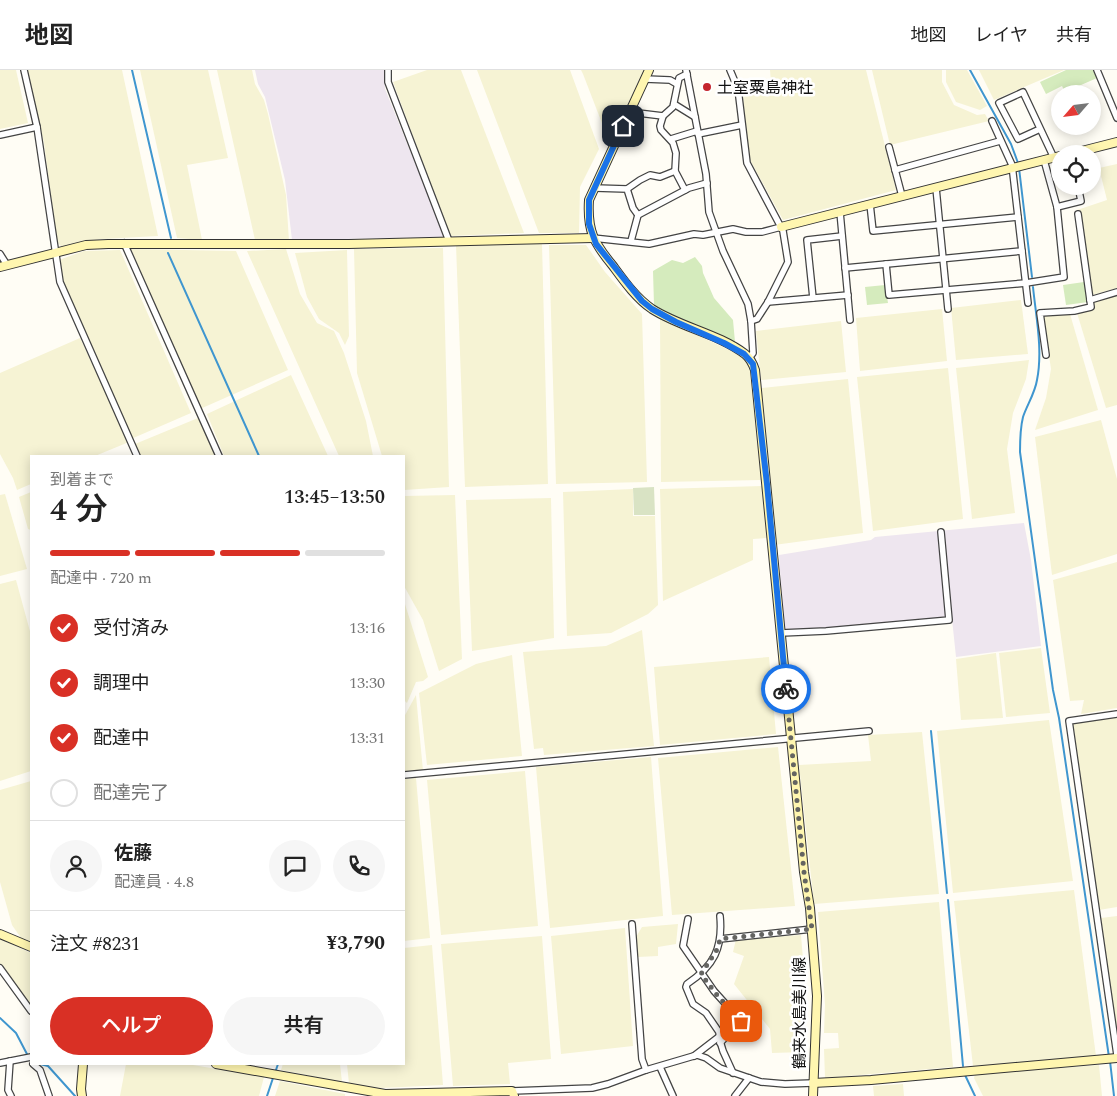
<!DOCTYPE html>
<html lang="ja">
<meta charset="utf-8">
<style>
body{margin:0;font-family:Spectral,"Noto Sans JP",serif;background:#f6f6f6;color:#222;height:100vh;display:flex;flex-direction:column;font-size:19px;white-space:nowrap}
*{box-sizing:border-box;margin:0}
p{font-size:16px;color:#767676}
.icon{flex:none;width:28px;height:28px;fill:none;stroke:currentColor;stroke-width:2;stroke-linecap:round;stroke-linejoin:round}
.map{position:relative;flex:1;overflow:hidden}
.side{position:absolute;left:30px;top:385px;width:375px;height:610px;display:flex;flex-direction:column;background:#fff;border-radius:0px;box-shadow:0 2px 12px #0003}
.side>*{flex:none}
.needle{width:32px;rotate:242deg}
.fabs{position:absolute;left:1051px;top:15px;display:grid;gap:10px}
.fabs a{display:grid;place-items:center;width:50px;height:50px;border-radius:50%;background:#fff;box-shadow:0 2px 12px #0003;font-size:25px}
.pin{position:absolute;display:grid;place-items:center;width:42px;height:42px;color:#fff;margin:-21px;border-radius:10px;box-shadow:0 2px 8px #0006}
.courier{position:absolute;display:grid;place-items:center;width:50px;height:50px;margin:-25px;border:4px solid #1a73e8;border-radius:50%;background:#fff;color:#222;box-shadow:0 1px 6px #0007}
.overview em{font-style:normal;font-weight:600}
.overview div{display:flex;flex-direction:column-reverse}
.overview{display:flex;align-items:center;justify-content:space-between;height:85px;padding:0 20px}
h1{font-size:32px;font-weight:600;line-height:38px}
.bar{display:grid;grid-template-columns:repeat(4,1fr);gap:8px 5px;align-content:center;height:60px;padding:0 20px}
.bar i{height:6px;border-radius:4px;background:#e0e0e0}
.bar .on{background:#d93025}
.bar p{grid-column:span 4}
.line{display:flex;align-items:center;gap:12px;padding:0 20px;border-top:1px solid #e0e0e0}
.line div{flex:1}
.round{display:grid;place-items:center;flex:none;width:52px;height:52px;border-radius:26px;background:#f6f6f6}
ol{padding:0 20px;list-style:none}
li{display:flex;align-items:center;gap:15px;height:55px}
li p{margin-inline-start:auto}
li .icon{padding:5px;border-radius:50%;background:#d93025;color:#fff;stroke-width:4}
li:last-child{color:#767676}
li i{width:28px;height:28px;border:2px solid #e0e0e0;border-radius:50%}
.primary-button{display:flex;gap:10px;margin-top:auto;padding:10px 20px}
.primary-button a{flex:1;height:58px;border-radius:30px;background:#d93025;color:#fff;font-size:20px;font-weight:600;line-height:58px;text-align:center}
.primary-button a+a{background:#f6f6f6;color:#222}
header{display:flex;align-items:center;gap:30px;box-sizing:border-box;height:70px;padding:0 25px;background:#fff;border-bottom:1px solid #e0e0e0}
header strong{font-size:24px}
nav{display:flex;gap:28px;margin-inline-start:auto;font-size:18px}
.map>svg:first-child{display:block}
</style>
<header>
<strong>地図</strong>
<nav><a>地図</a><a>レイヤ</a><a>共有</a></nav>
</header>
<div class="map">
<svg width="1117" height="1026" viewBox="0 0 1117 1026">
<rect width="100%" height="100%" fill="#fffdf5"/>
<!-- industrial -->
<g fill="#eee6ef">
<path d="M255,0H384L385,19L445,167L292,170L285,110L265,27L258,14Z"/>
<path d="M1024,453L1031,490L1041,576L956,587L952,549L784,562L779,485L871,470L875,467Z"/>
</g>
<!-- farmland -->
<g fill="#f6f3d4">
<path d="M0,0H16L28,53L0,59Z"/>
<path d="M27,0H122L158,166L102,169L62,177L57,172L44,73Z"/>
<path d="M140,0H208L228,88L187,95L202,170L177,168Z"/>
<path d="M217,0H252L255,14L264,30L268,44L286,125L289,171L255,170Z"/>
<path d="M427,0H461L524,163L450,166L393,12Z"/>
<path d="M477,0H570L599,79L580,117L579,163H539Z"/>
<path d="M581,0H644L610,74L583,4Z"/>
<path d="M770,0H866L896,120L783,150L750,90L744,54L743,21L771,12Z"/>
<path d="M872,0H942V12L954,35L977,45L985,44L989,51L890,75Z"/>
<path d="M946,0H967L987,36L980,40L956,32L946,12Z"/>
<path d="M979,0H1064L994,30Z"/>
<path d="M1117,94V218L1092,225L1077,140L1107,130L1099,98Z"/>
<path d="M542,173L548,414L465,417L456,175Z"/>
<path d="M549,175H586L605,202L642,244L647,412L556,414Z"/>
<path d="M443,178L449,417L404,420V386H382L357,303L354,179Z"/>
<path d="M131,179L236,181L288,300L200,339Z"/>
<path d="M286,179L300,224L317,253L334,261L344,283L366,351L373,386H339L247,181Z"/>
<path d="M120,180L191,343L131,369L62,211L59,190L84,181Z"/>
<path d="M347,180L349,266L345,275L339,263L319,249L307,227L295,183Z"/>
<path d="M1117,225V335L1106,338L1077,243L1094,238L1093,232Z"/>
<path d="M1021,230L1028,284L956,290L951,238Z"/>
<path d="M942,239L947,291L860,301L856,248Z"/>
<path d="M1070,244L1098,340L1035,360L1046,328L1051,299L1043,246Z"/>
<path d="M660,248L742,286L747,293L751,300L761,410L661,412Z"/>
<path d="M841,251L846,302L761,310L756,261Z"/>
<path d="M80,268L129,372L95,386H31V414L17,420L13,408L0,384V303Z"/>
<path d="M1029,290L1026,309L1013,343L1007,379L1015,443L972,449L956,298Z"/>
<path d="M948,298L963,449L873,461L857,307Z"/>
<path d="M291,305L328,386H224L207,344Z"/>
<path d="M848,309L863,463L774,475L761,318Z"/>
<path d="M198,348L215,386H141L135,374Z"/>
<path d="M1101,350L1117,409V484L1052,505L1035,367Z"/>
<path d="M762,416L767,468L753,469V490L663,531L660,419Z"/>
<path d="M633,419V446H655L658,535L648,544L611,563L567,566L563,422Z"/>
<path d="M31,422V460L28,459L19,427Z"/>
<path d="M5,424L27,499L0,506V425Z"/>
<path d="M455,425L462,589L439,601L423,550L404,516V426Z"/>
<path d="M551,428L554,568L472,581L466,430Z"/>
<path d="M1117,492V638L1081,644L1084,630L1070,631L1053,510Z"/>
<path d="M16,510L31,565V701L0,711V514Z"/>
<path d="M404,531L428,607L423,611L416,612L407,633L404,630Z"/>
<path d="M642,560L654,676L544,685L543,678L534,679L523,582L606,576Z"/>
<path d="M1041,578L1050,643L1006,647L999,583Z"/>
<path d="M996,583L1003,648L961,650L956,589Z"/>
<path d="M512,585L522,686L427,695L419,623L476,594Z"/>
<path d="M769,587L776,664L660,675L654,597Z"/>
<path d="M416,625L423,701L404,703V647Z"/>
<path d="M1117,647V837L1099,840L1073,653Z"/>
<path d="M1049,650L1073,811L953,823L937,661Z"/>
<path d="M922,662L939,824L814,834L799,695L871,691L868,665Z"/>
<path d="M778,677L795,836L672,845L658,688Z"/>
<path d="M651,687L663,846L550,858L536,697Z"/>
<path d="M525,701L538,856L441,865L427,710Z"/>
<path d="M416,708L430,868L404,871V709Z"/>
<path d="M31,711V873L21,868L12,855L0,812V720Z"/>
<path d="M1074,820L1096,986L973,996L954,831Z"/>
<path d="M939,832L953,997L825,1008L824,979L839,978L838,963H824L825,935L818,842Z"/>
<path d="M1117,846V964L1101,848Z"/>
<path d="M678,854L676,874L658,877V886L638,887L636,867L642,857Z"/>
<path d="M625,858L633,976L561,984L551,866Z"/>
<path d="M801,865L806,926L804,982L772,983L770,959L734,914L744,886L733,882L736,869Z"/>
<path d="M542,866L551,989L508,993L510,1014L453,1016L441,874Z"/>
<path d="M0,869L31,883V940L0,896Z"/>
<path d="M432,875L443,1015L381,1018L349,1014L347,994H404V878Z"/>
<path d="M126,994H187L264,1007L259,1026H120Z"/>
<path d="M283,994H340L342,1012L281,1000Z"/>
<path d="M1099,995L1102,1026H983L974,1008L975,1004Z"/>
<path d="M280,1011L345,1024V1026H275Z"/>
<path d="M903,1014L904,1026H874L873,1016Z"/>
</g>
<!-- green -->
<g fill="#d5ebbd">
<path d="M1066,0H1093L1097,8L1065,22L1062,16L1046,24L1040,12Z"/>
<path d="M695,187L702,196L703,203L714,228L733,250L735,272L674,246L654,235L653,201L672,190L683,193Z"/>
<path d="M1084,212L1088,232L1066,235L1063,215Z"/>
<path d="M885,215L888,233L867,235L865,217Z"/>
</g>
<!-- cemetery -->
<path fill="#d9e3c4" d="M654,417L655,445H634L633,418Z"/>
<g fill="none" stroke-linecap="round" stroke-linejoin="round">
<!-- stream -->
<g stroke="#3f96cf" stroke-width="2">
<path d="M132,0L171,168"/>
<path d="M970,0L1011,74L1018,93"/>
<path d="M1019,98L1032,207"/>
<path d="M168,183L259,386"/>
<path d="M1033,217C1036,247 1043,280 1037,310C1035,323 1027,335 1023,347C1020,359 1020,370 1020,382L1053,620L1059,648L1109,987"/>
<path d="M931,661L947,823"/>
<path d="M948,830L963,996"/>
<path d="M0,948L16,963L28,986"/>
<path d="M1110,991L1114,1026"/>
<path d="M40,994L48,996L75,1026"/>
<path d="M276,1000L278,994"/>
<path d="M965,1005L975,1026"/>
<path d="M267,1026L273,1008"/>
</g>
<defs>
<g id="street">
<path d="M24,0L37,57L60,212L137,386"/>
<path d="M388,0V12L449,171"/>
<path d="M686,0L706,104L709,142L723,181L748,234L751,251L753,283L749,288"/>
<path d="M730,0L738,19L747,93L783,161L788,192L768,232L757,249L751,251"/>
<path d="M1097,0L1117,48"/>
<path d="M645,9L670,10L677,14"/>
<path d="M674,34L695,47"/>
<path d="M630,42L663,46"/>
<path d="M992,51L1012,95L1028,233"/>
<path d="M1040,59L1018,69L999,33L1023,22L1054,88"/>
<path d="M698,64L742,55"/>
<path d="M0,65L37,57"/>
<path d="M671,69L697,61"/>
<path d="M889,77L902,126"/>
<path d="M895,100L1000,71"/>
<path d="M595,118L627,119L633,138L638,145"/>
<path d="M936,118L948,239"/>
<path d="M627,119L640,110L650,105L660,107L675,101"/>
<path d="M685,120L675,101L676,83L673,73L661,60L660,56L663,46L673,37L679,8L687,4"/>
<path d="M870,134L873,161L1018,147"/>
<path d="M1057,137L1081,131L1078,116"/>
<path d="M840,142L850,250"/>
<path d="M593,168L649,174L694,164L703,165L733,159L746,162H762L781,157"/>
<path d="M631,171L638,145L689,118L707,113"/>
<path d="M124,173L219,386"/>
<path d="M0,184L7,195"/>
<path d="M886,194L889,225L1026,213L1064,207L1057,137L1044,90"/>
<path d="M845,198L1022,181"/>
<path d="M813,228L807,170L842,166"/>
<path d="M1090,230L1117,222"/>
<path d="M768,232L848,225"/>
<path d="M1046,285L1040,243L1074,241L1091,237L1078,144"/>
<path d="M781,563L826,561L949,550L941,462"/>
<path d="M1117,644L1069,651L1117,985"/>
<path d="M404,705L869,661"/>
<path d="M720,846C723,878 714,896 687,914L686,917L693,934L706,943L719,962L720,971L723,981L733,1003"/>
<path d="M688,849L683,876L714,921L741,951L720,973"/>
<path d="M632,854L642,989L646,1000"/>
<path d="M720,869L812,859"/>
<path d="M0,898L31,941"/>
<path d="M694,986L720,966"/>
<path d="M10,991L8,1020L11,1026"/>
<path d="M0,993L31,987"/>
<path d="M33,994L40,1000L49,1026"/>
<path d="M660,997L673,1026"/>
<path d="M512,1021L592,1018L608,1014L646,1000L697,985L706,988L720,998L761,1012L785,1014L813,1013"/>
<path d="M735,1026L749,1008"/>
</g>
<g id="secondary">
<path d="M649,0L589,130C587,161 594,173 613,196C624,211 636,228 652,239C680,257 719,264 745,284C750,288 753,294 755,300L797,729L804,802L810,838L817,926L813,1026"/>
<path d="M1070,84L1117,72"/>
<path d="M781,157L1060,86"/>
<path d="M0,197L86,175L108,174H349L593,168"/>
<path d="M0,864L31,877"/>
<path d="M216,994L385,1024L512,1021L514,1026"/>
<path d="M813,1013L871,1010L1117,988"/>
<path d="M82,1026L81,1019L83,994"/>
</g>
</defs>
<!-- street casing -->
<use href="#street" stroke="#444" stroke-width="8"/>
<!-- secondary casing -->
<use href="#secondary" stroke="#333" stroke-width="10"/>
<!-- street -->
<use href="#street" stroke="#fff" stroke-width="5.5"/>
<!-- secondary -->
<use href="#secondary" stroke="#fff6b0" stroke-width="8"/>
</g>
<g fill="none" stroke-linecap="round" stroke-linejoin="round">
<!-- done -->
<path stroke="#646461" stroke-width="5" stroke-dasharray="0 9" d="M741,951L717,925L701,904L718,878L720,869L812,859L804,802L786,619"/>
<!-- route -->
<path stroke="#1a73e8" stroke-width="6" d="M623,56L589,130V154L596,174L642,231L652,239L676,252L724,273L744,284L753,294L767,414L786,619"/>
</g>
<!-- markers -->
<circle fill="#c4262e" stroke="#fff" stroke-width="2" cx="707" cy="17" r="5"/>
<g text-anchor="middle" stroke-width="5" stroke-linejoin="round" paint-order="stroke">
<!-- poi labels -->
<g font-size="16" fill="#111" stroke="#fff" text-anchor="start">
<text x="717" y="23">土室粟島神社</text>
</g>
<!-- street labels -->
<g font-size="16" fill="#111" stroke="#fff">
<text transform="translate(799 943) rotate(-90)" y="6">鶴来水島美川線</text>
</g>
</g>
</svg>
<div class="fabs">
<a><svg class="needle" viewBox="-14 -14 28 28"><path d="M0-13l5 13h-10z" fill="#e53935"/><path d="M0 13l5-13h-10z" fill="#767676"/></svg></a>
<a><svg class="icon" aria-label="locate" viewBox="0 0 24 24"><circle cx="12" cy="12" r="6"/><path d="M12 2v4M12 18v4M2 12h4M18 12h4"/></svg></a>
</div>
<div class="pin" style="left:741px;top:951px;background:#ea580c"><svg class="icon" aria-label="bag" viewBox="0 0 24 24"><path d="M5 8h14l-1 12H6zM9 8a3 3 0 0 1 6 0"/></svg></div>
<div class="pin" style="left:623px;top:56px;background:#1f2937"><svg class="icon" aria-label="home" viewBox="0 0 24 24"><path d="M3 11l9-7 9 7M6 9v11h12V9"/></svg></div>
<div class="courier" style="left:786px;top:619px"><svg class="icon" aria-label="bike" viewBox="0 0 24 24"><circle cx="6" cy="16" r="4"/><circle cx="18" cy="16" r="4"/><path d="M6 16l4-8h5l3 8M10 8l3 8H6M13 5h3"/></svg></div>
<section class="side">
<div class="overview"><div><h1>4 分</h1><p>到着まで</p></div><em>13:45–13:50</em></div>
<div class="bar"><i class="on"></i><i class="on"></i><i class="on"></i><i></i><p>配達中 · 720 m</p></div>
<ol>
<li><svg class="icon" aria-label="check" viewBox="0 0 24 24"><path d="M5 12l5 5 9-10"/></svg>受付済み<p>13:16</p></li>
<li><svg class="icon" aria-label="check" viewBox="0 0 24 24"><path d="M5 12l5 5 9-10"/></svg>調理中<p>13:30</p></li>
<li><svg class="icon" aria-label="check" viewBox="0 0 24 24"><path d="M5 12l5 5 9-10"/></svg>配達中<p>13:31</p></li>
<li><i></i>配達完了</li>
</ol>
<div class="line" style="height:90px"><a class="round"><svg class="icon" aria-label="person" viewBox="0 0 24 24"><circle cx="12" cy="8" r="4"/><path d="M4 21q1-7 8-7t8 7"/></svg></a><div><b>佐藤</b><p>配達員 · 4.8</p></div><a class="round"><svg class="icon" aria-label="chat" viewBox="0 0 24 24"><path d="M4 5h16v11H9l-5 4z"/></svg></a><a class="round"><svg class="icon" aria-label="phone" viewBox="0 0 24 24"><path d="M5 4h4l2 5-3 2q2 4 5 5l2-3 5 2v4C11 20 4 13 5 4z"/></svg></a></div>
<div class="line" style="height:65px"><div>注文 #8231</div><b>¥3,790</b></div>
<div class="primary-button"><a>ヘルプ</a><a>共有</a></div>
</section>
</div>
